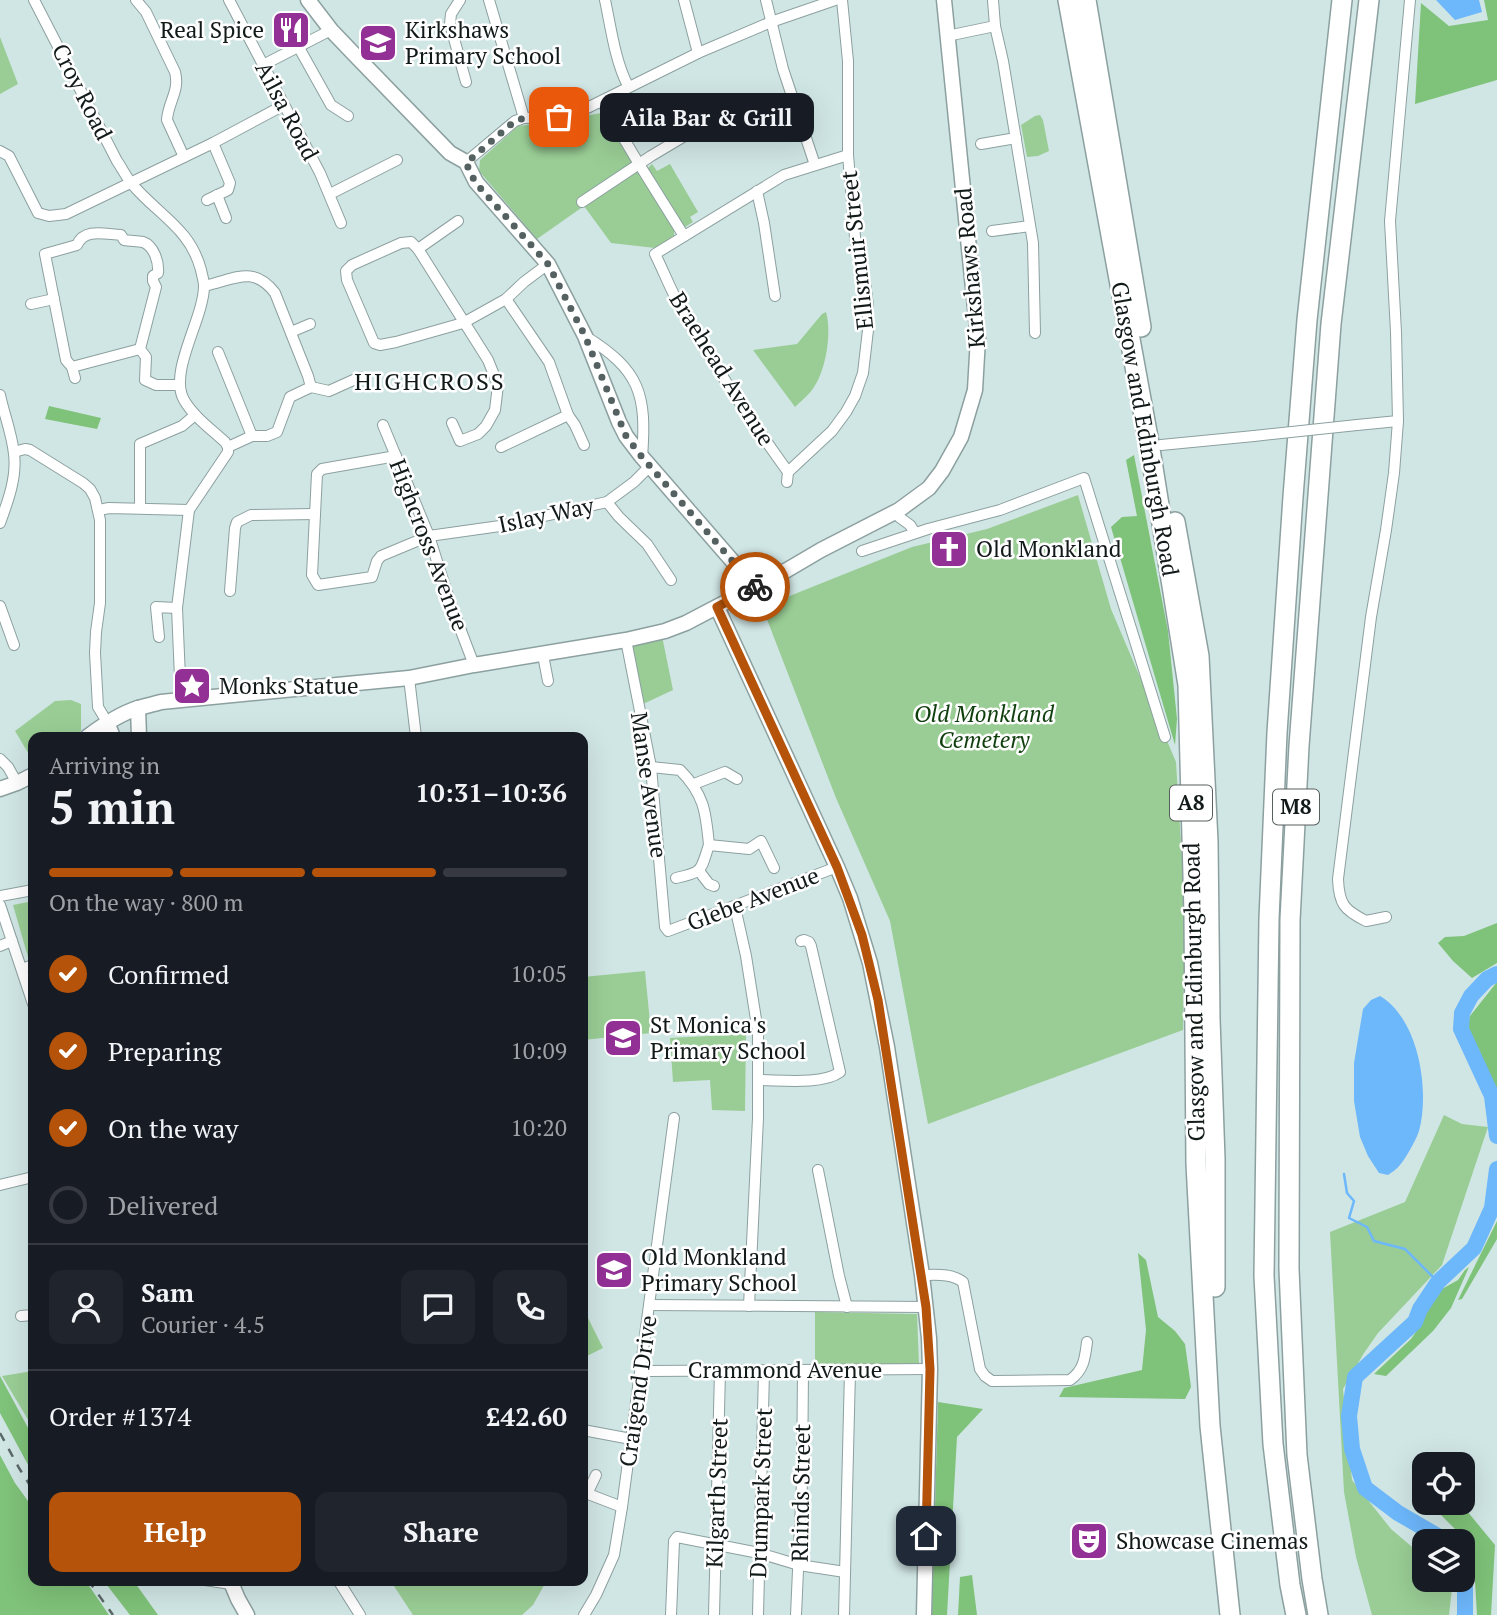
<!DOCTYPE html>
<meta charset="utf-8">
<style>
body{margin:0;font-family:"PT Serif",serif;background:#20242c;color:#f1f3f6;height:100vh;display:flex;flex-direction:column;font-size:26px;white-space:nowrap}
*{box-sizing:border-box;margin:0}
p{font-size:23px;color:#9ea1a6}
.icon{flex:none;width:38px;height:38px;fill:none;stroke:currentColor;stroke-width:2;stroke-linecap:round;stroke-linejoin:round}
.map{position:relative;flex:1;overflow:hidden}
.sheet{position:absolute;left:28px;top:732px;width:560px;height:854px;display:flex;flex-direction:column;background:#171b24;border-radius:14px;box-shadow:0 7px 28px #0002}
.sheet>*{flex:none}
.fabs{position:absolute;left:1412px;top:1452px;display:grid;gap:14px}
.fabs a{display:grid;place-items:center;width:63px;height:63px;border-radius:14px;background:#171b24;box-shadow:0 7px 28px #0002;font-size:35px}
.pin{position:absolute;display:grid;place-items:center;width:60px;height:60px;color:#fff;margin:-30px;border-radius:14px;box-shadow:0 4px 10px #0006}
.courier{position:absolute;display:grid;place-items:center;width:70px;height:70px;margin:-35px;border:5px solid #b45309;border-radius:50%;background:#fff;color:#222;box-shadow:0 2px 9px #0007}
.bubble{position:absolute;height:49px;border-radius:14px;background:#171b24;box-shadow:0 7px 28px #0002;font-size:23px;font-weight:600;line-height:49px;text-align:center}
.overview em{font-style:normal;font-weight:600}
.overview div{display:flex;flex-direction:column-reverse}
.overview{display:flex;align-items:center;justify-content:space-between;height:119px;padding:0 21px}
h1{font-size:46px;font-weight:600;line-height:52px}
.bar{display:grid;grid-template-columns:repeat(4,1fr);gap:10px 7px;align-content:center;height:84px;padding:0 21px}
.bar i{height:9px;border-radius:5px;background:#363941}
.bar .current{background:#b45309}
.bar p{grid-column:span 4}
.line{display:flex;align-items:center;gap:18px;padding:0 21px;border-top:2px solid #363941}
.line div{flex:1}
.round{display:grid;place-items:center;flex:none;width:74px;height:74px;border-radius:14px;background:#20242c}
ol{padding:0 21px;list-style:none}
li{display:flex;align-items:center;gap:21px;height:77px}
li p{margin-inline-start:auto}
li .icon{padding:7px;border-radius:50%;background:#b45309;color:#fff;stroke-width:4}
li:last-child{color:#9ea1a6}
li i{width:38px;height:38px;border:4px solid #363941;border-radius:50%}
.primary-button{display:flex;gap:14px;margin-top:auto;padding:14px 21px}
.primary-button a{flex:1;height:80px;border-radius:14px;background:#b45309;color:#fff;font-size:28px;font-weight:600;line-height:80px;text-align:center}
.primary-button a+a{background:#20242c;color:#f1f3f6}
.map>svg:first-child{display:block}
</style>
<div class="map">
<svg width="1497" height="1615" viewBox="0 0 1497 1615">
<rect width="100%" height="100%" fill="#d0e6e5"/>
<!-- green -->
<g fill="#9acd95">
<path d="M0,37L18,84L0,94Z"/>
<path d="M601,113L674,227V236L655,248L611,243L584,206L537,239L479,171L480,160L518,126L553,122Z"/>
<path d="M1040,115L1043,120L1049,151L1038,156L1027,157L1021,125L1035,116Z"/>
<path d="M652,164L657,171L670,164L698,212L690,217L693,222L685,227L648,168Z"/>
<path d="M826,312C832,332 826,370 814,387C809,395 801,401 795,407L753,350L797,344L822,314Z"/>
<path d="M1078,495L1111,609L1176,762L1185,907L1183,1030L928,1124L890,921L836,798L761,604L767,605L912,547L987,529Z"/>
<path d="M662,636L673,690L641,705L630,642Z"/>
<path d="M71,700L81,704V731L72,737H33V761L15,731L55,701Z"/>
<path d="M33,901V955L28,957L13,905Z"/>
<path d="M645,971L651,1033L583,1040V977Z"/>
<path d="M746,1034L745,1111L712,1110L710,1080L673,1082L670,1038Z"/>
<path d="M1444,1115L1462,1124L1488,1127L1442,1265L1378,1333L1364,1353L1343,1389L1352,1480L1391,1529L1424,1557V1580H1453L1449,1615H1372L1356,1557L1344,1492L1330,1232L1405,1202Z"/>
<path d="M583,1308L603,1348L583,1358Z"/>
<path d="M815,1312L917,1314L919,1364H815Z"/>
<path d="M33,1371V1428L2,1376Z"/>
<path d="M390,1580H547L533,1605L522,1615H413Z"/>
</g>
<!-- forest -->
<g fill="#7fc279">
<path d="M1484,0H1497V80L1415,104L1421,3L1449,26L1488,20Z"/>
<path d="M49,406L101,418L97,429L45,419Z"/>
<path d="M1134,455L1168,631L1177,719L1175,745L1111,527L1122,517L1137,516L1126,460Z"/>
<path d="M1497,923V963L1472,978L1453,961L1438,943L1445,937L1464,936Z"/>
<path d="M1497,982V1092L1467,1028L1470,1016Z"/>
<path d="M1497,1221V1239L1462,1299L1458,1300Z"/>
<path d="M1138,1253L1146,1260L1158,1317L1175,1331L1185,1344L1191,1387L1185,1399L1059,1397L1064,1388L1142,1370L1146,1330Z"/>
<path d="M1469,1267L1451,1308L1433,1331L1386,1376L1374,1374L1411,1339L1422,1323L1429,1303L1442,1289L1458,1280L1465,1270Z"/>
<path d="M0,1376L33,1437V1474L0,1413Z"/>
<path d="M938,1402L983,1409L957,1437L947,1615H932Z"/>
<path d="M0,1455L15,1483L33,1508V1580H85L109,1615H0Z"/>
<path d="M1463,1483L1467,1511L1495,1545L1491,1615H1477L1473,1547L1441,1515L1440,1503H1463Z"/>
<path d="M972,1575L977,1615H958L960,1577Z"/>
<path d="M103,1580H133L158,1615H130Z"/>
</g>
<!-- water -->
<g fill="#6db7fb">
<path d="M1436,0H1479L1482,12L1455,20Z"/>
<path d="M1380,996C1419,1019 1430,1091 1419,1131C1416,1140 1406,1158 1400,1165C1397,1169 1392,1172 1388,1175L1379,1173L1368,1156L1360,1137L1354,1101V1063L1363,1009L1371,1000Z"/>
</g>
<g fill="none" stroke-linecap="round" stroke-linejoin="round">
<!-- stream -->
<path stroke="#6db7fb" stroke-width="2.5" d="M1344,1174L1347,1193L1354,1201L1349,1218L1367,1227L1374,1241L1405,1249L1438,1282"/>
<!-- river -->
<g stroke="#6db7fb" stroke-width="16">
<path d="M1497,974L1487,979L1471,996L1462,1013L1461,1029L1492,1096L1497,1136"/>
<path d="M1448,1542L1398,1513L1365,1488L1352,1449L1349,1416L1355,1377L1415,1322L1420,1309L1438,1282L1474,1248L1492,1208L1497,1169"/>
<path d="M1463,1569L1465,1576V1615"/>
</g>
<defs>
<g id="street">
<path d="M34,0L117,161C122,168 126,177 132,184C158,215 190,228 201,270C202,275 204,281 204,286C204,318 168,372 184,400C194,417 211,429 225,442L228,447V452L189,510L177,608L181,701"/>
<path d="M136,0L146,12L175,72C180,91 168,102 167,120L184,157"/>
<path d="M229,0L320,173L341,223"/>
<path d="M460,0L451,14L450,24L466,82"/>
<path d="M489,0L524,118"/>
<path d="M605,0C611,28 615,61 628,86"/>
<path d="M684,0L698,53"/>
<path d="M766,0L783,69L815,165"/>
<path d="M995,26L1003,61L1033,243L1035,333"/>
<path d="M947,36L995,26L993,0"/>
<path d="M298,46L331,105L348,116"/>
<path d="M263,65L331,30"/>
<path d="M602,102L639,164L684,236"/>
<path d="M981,144L1016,138"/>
<path d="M0,151L9,156L38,213L49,216L66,214L213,143L284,105"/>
<path d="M466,162L515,121L524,118L559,117L577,113L698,53L771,22L835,0"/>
<path d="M757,191L764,223L775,296"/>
<path d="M330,194L397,160"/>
<path d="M217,195L226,218"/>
<path d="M207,200L228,190L230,183L213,143"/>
<path d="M582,202L651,156L703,125"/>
<path d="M458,221L418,249L411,242L401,243L352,265L346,271L347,280L374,343L380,345L396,342L463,323L506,299L524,282L548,264"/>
<path d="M992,231L1030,226"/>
<path d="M418,249L488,360L498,385L495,410L486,426L478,434L460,441L452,423"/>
<path d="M204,286C234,280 253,264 275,293L308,376L311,387"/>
<path d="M506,299L549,362L568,415L575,425L584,445"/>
<path d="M31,304L54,299"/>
<path d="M291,332L310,324"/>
<path d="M585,336C640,370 647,394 642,457"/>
<path d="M218,352L252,436"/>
<path d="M72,367L140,349"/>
<path d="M75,378L72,367L66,360L45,254L77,245C84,228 104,234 121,235L124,240C130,241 137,241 143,242C154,246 159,262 158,273L153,276V281L156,287L140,349L146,357L145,380L156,385H179"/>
<path d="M311,387L329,391L360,377"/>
<path d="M0,395C4,414 12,434 14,454C17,477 8,501 0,523"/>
<path d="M383,425L429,536L450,602L474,665"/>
<path d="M1357,425L1398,421"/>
<path d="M1161,445L1254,436"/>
<path d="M228,447L252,436H267L277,432L290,397L311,387"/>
<path d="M501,447L568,415"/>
<path d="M14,452L25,449L30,450L83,483L90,489L95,498L100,520V603L96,632L95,653L98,707L107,722"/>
<path d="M396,456L322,469L317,474L312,575L318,585L372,577L377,561L381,556L429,536L500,526L607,502L634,482L650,466"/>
<path d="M788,472L832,431L846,412L855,396L863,373L868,330V305L865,283L855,237L848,155V61L842,0"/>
<path d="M787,482L788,472C750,419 713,365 681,308C671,291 664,272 655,254L784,175L848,155"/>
<path d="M607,502L619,517L647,544L671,580"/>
<path d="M140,508V444L182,426L195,415"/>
<path d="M99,510L109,508L189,510"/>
<path d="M899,510V517L910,525L915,533"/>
<path d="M862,551L928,529L1000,510L1084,478L1165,737"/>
<path d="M230,591L235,528L237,522L251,515L315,514"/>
<path d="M0,606L14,645"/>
<path d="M159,637L156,607L177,608"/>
<path d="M626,640L651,767L665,927L668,931L837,867"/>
<path d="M543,655L548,681"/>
<path d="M409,678L416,737"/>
<path d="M0,759L8,767L17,783"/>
<path d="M651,767L680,770C704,794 706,812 709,845L749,849L761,841L774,868"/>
<path d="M694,784L725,772L737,779"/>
<path d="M699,871L709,884L714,886"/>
<path d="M676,878C704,872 700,871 709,845"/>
<path d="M0,896L33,890"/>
<path d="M0,905L33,1004"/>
<path d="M735,907L746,956L758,1032V1118L749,1306"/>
<path d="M1386,917L1366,921C1344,910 1339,904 1338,879L1371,617L1386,530L1394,473L1398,421L1396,332L1390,221L1410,0"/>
<path d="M0,946L12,941"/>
<path d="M22,969L33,965"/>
<path d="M759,1080C780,1080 823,1085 840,1072L811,946L809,942L804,940L801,941"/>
<path d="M818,1170L839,1276L847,1307"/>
<path d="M0,1185L33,1177"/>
<path d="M922,1275C936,1275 951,1273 963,1282L980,1369L985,1376L992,1381L1070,1380C1084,1370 1085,1358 1087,1342"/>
<path d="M649,1305L926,1307"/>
<path d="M21,1316L33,1315"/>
<path d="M641,1370L648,1371L930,1369"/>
<path d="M583,1430L631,1439"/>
<path d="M583,1492L622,1507"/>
<path d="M587,1494L596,1475"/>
<path d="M205,1580L231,1584"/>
<path d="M338,1580L360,1615"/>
<path d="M584,1615L596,1595L614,1555L622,1507L674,1118"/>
<path d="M671,1615L674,1541L677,1537L759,1553L799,1565L845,1572"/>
<path d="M714,1615L720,1371"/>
<path d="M758,1615L764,1371"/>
<path d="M796,1615L802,1481L803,1371"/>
<path d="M844,1615L850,1371"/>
</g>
<g id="secondary">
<path d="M308,0L331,30L352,52L450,153L466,162L476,182L548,264L585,336L619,422L626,436L642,457L755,587"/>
<path d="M717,607L837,867L850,898L870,963L887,1047L922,1275L929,1338L930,1369L924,1615"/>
<path d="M138,708L139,737"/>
<path d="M107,722L113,737"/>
<path d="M87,737C103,725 119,714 138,708C146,706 154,704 161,702L409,678L474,665L626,640L665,631L686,623L787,570L821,550L899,510L929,488L942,471L961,437L975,390L978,338L944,0"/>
<path d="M0,789L17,783L33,775"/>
<path d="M230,1580L238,1599L247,1615"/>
</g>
<g id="highway">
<path d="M1068,0L1149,443L1188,685L1194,913L1196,1164L1210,1426L1230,1615"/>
<path d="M1086,0L1141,327"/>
<path d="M1175,522L1199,656L1208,842L1210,1019L1215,1159V1287"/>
<path d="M1296,1615L1290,1585L1273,1444L1264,1276L1269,919L1277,733L1293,497L1307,320L1342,0"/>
<path d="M1318,1615L1312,1579L1297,1455L1289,1269L1290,920L1299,746L1331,324L1369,0"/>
</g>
</defs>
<!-- street casing -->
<use href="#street" stroke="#8ca09f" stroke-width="12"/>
<!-- secondary casing -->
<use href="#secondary" stroke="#8ca09f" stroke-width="17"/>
<!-- highway casing -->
<use href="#highway" stroke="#8ca09f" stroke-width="22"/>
<!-- street -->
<use href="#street" stroke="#fff" stroke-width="10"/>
<!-- secondary -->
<use href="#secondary" stroke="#fff" stroke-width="14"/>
<!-- highway -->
<use href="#highway" stroke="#fff" stroke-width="19"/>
<!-- rail -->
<g stroke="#5b6968" stroke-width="2.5" stroke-dasharray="9 9" stroke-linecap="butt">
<path d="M0,1433L19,1468L33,1490"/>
<path d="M88,1580L113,1615"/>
</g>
<defs>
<path id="street-bridge" d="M1254,436L1357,425"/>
</defs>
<!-- street-bridge casing -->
<use href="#street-bridge" stroke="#8ca09f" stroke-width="12" stroke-linecap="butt"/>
<!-- street-bridge -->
<use href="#street-bridge" stroke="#fff" stroke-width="10"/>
</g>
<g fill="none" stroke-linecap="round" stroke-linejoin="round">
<!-- done -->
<path stroke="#546160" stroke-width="7" stroke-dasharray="0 12.6" d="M559,117L524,118L515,121L466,163L475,182L548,264L585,336L626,436L642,457L755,587"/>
<!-- route -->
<path stroke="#b45309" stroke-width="9" d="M755,587L717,607L837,867L862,935L878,1000L926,1307L930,1369L926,1536"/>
</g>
<!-- icons -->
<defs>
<symbol id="restaurant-square" viewBox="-11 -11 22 22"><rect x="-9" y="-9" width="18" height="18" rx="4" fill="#933096" stroke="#fff"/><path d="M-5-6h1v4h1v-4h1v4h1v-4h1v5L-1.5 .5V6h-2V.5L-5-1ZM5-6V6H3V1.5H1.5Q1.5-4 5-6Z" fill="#fff"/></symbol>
<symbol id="school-square" viewBox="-11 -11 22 22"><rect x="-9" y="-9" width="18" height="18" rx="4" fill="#933096" stroke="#fff"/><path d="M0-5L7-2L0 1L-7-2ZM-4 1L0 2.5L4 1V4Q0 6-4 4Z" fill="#fff"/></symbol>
<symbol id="church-square" viewBox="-11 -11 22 22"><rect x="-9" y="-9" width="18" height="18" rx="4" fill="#933096" stroke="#fff"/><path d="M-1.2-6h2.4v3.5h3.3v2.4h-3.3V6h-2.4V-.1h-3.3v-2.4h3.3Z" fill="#fff"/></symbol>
<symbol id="sight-square" viewBox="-11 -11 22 22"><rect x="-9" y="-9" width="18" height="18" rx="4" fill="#933096" stroke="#fff"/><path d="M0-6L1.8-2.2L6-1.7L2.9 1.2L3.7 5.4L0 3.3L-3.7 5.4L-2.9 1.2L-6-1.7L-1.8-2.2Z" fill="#fff"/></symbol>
<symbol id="theatre-square" viewBox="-11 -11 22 22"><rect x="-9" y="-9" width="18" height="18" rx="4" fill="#933096" stroke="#fff"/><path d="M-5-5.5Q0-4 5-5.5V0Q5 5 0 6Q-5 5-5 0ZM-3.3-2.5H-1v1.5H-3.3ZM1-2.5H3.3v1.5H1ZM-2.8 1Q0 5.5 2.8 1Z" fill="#fff"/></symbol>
</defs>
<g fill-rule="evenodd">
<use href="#restaurant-square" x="269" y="8" width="44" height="44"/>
<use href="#school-square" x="356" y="21" width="44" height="44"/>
<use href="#church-square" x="927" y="527" width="44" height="44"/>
<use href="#sight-square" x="170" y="664" width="44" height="44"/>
<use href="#school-square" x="601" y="1016" width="44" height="44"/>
<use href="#school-square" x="592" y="1248" width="44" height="44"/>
<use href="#theatre-square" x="1067" y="1519" width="44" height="44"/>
</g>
<g text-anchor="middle" stroke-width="5" stroke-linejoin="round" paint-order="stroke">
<!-- shield labels -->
<g fill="#fff" stroke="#595f5e" stroke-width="2">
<rect x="1170" y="785.5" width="42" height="35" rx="5"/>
<rect x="1273" y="789.5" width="46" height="35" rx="5"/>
</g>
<g font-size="21" font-weight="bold" fill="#121a19">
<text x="1191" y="810">A8</text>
<text x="1296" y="814">M8</text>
</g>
<!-- poi labels -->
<g font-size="23" fill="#121a19" stroke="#fff" text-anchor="start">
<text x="264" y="38" text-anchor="end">Real Spice</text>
<text x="405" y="38">Kirkshaws<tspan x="405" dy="26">Primary School</tspan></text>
<text x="976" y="557">Old Monkland</text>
<text x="219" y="694">Monks Statue</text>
<text x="650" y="1033">St Monica's<tspan x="650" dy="26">Primary School</tspan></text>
<text x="641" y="1265">Old Monkland<tspan x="641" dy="26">Primary School</tspan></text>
<text x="1116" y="1549">Showcase Cinemas</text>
</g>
<!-- street labels -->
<g font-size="23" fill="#121a19" stroke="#fff">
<text transform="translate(82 92) rotate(63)" y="8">Croy Road</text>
<text transform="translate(287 111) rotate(62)" y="8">Ailsa Road</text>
<text transform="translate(857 250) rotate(-96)" y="8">Ellismuir Street</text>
<text transform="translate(970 268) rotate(-95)" y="8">Kirkshaws Road</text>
<text transform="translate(722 369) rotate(58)" y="8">Braehead Avenue</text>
<text transform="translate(1145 429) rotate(80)" y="8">Glasgow and Edinburgh Road</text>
<text transform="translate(546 515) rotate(-12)" y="8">Islay Way</text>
<text transform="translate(429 545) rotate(69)" y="8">Highcross Avenue</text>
<text transform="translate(649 785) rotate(82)" y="8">Manse Avenue</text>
<text transform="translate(753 899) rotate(-21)" y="8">Glebe Avenue</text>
<text transform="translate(1194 992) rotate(-91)" y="8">Glasgow and Edinburgh Road</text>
<text x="785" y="1378">Crammond Avenue</text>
<text transform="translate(638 1391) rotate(-82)" y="8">Craigend Drive</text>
<text transform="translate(717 1493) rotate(-88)" y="8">Kilgarth Street</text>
<text transform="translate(761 1493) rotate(-88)" y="8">Drumpark Street</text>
<text transform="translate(801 1493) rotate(-89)" y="8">Rhinds Street</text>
</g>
<!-- park labels -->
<g font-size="23" font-style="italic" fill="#0f3e0d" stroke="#fff">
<text x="984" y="722">Old Monkland<tspan x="984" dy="26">Cemetery</tspan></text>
</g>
<!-- neighbourhood labels -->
<g font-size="24" letter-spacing="2" fill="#121a19" stroke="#fff">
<text x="430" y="390">HIGHCROSS</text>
</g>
</g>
</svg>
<div class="fabs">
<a><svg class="icon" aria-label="locate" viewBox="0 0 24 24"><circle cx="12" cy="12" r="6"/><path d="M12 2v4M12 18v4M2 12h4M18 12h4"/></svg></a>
<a><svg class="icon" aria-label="layers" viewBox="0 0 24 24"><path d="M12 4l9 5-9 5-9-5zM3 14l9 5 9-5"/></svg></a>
</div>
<div class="pin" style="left:559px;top:117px;background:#ea580c"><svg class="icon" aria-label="bag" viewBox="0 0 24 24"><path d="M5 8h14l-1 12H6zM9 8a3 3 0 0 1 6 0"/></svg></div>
<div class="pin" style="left:926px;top:1536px;background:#1f2937"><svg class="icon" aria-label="home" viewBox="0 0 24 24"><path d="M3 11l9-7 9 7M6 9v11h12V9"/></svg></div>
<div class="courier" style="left:755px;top:587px"><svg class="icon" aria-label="bike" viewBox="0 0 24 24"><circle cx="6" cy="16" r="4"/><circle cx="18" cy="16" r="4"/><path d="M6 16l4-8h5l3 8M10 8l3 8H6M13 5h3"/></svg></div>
<div class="bubble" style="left:600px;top:93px;width:214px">Aila Bar &amp; Grill</div>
<section class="sheet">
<div class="overview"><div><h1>5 min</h1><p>Arriving in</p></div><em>10:31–10:36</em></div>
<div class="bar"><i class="current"></i><i class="current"></i><i class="current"></i><i></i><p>On the way · 800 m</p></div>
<ol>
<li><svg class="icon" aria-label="check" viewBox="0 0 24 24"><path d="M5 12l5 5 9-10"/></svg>Confirmed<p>10:05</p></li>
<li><svg class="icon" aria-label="check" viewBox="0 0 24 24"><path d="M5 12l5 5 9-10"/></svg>Preparing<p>10:09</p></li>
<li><svg class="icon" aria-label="check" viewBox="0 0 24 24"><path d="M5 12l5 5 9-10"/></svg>On the way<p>10:20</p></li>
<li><i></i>Delivered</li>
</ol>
<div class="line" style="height:126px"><a class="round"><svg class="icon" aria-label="person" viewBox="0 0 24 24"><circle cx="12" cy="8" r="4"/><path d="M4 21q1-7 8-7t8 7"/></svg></a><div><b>Sam</b><p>Courier · 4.5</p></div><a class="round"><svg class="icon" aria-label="chat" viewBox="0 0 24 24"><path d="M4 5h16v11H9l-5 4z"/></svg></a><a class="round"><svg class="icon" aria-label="phone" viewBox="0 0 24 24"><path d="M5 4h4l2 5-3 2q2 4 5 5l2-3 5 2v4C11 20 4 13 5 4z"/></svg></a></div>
<div class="line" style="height:91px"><div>Order #1374</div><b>£42.60</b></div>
<div class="primary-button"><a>Help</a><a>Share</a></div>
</section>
</div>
